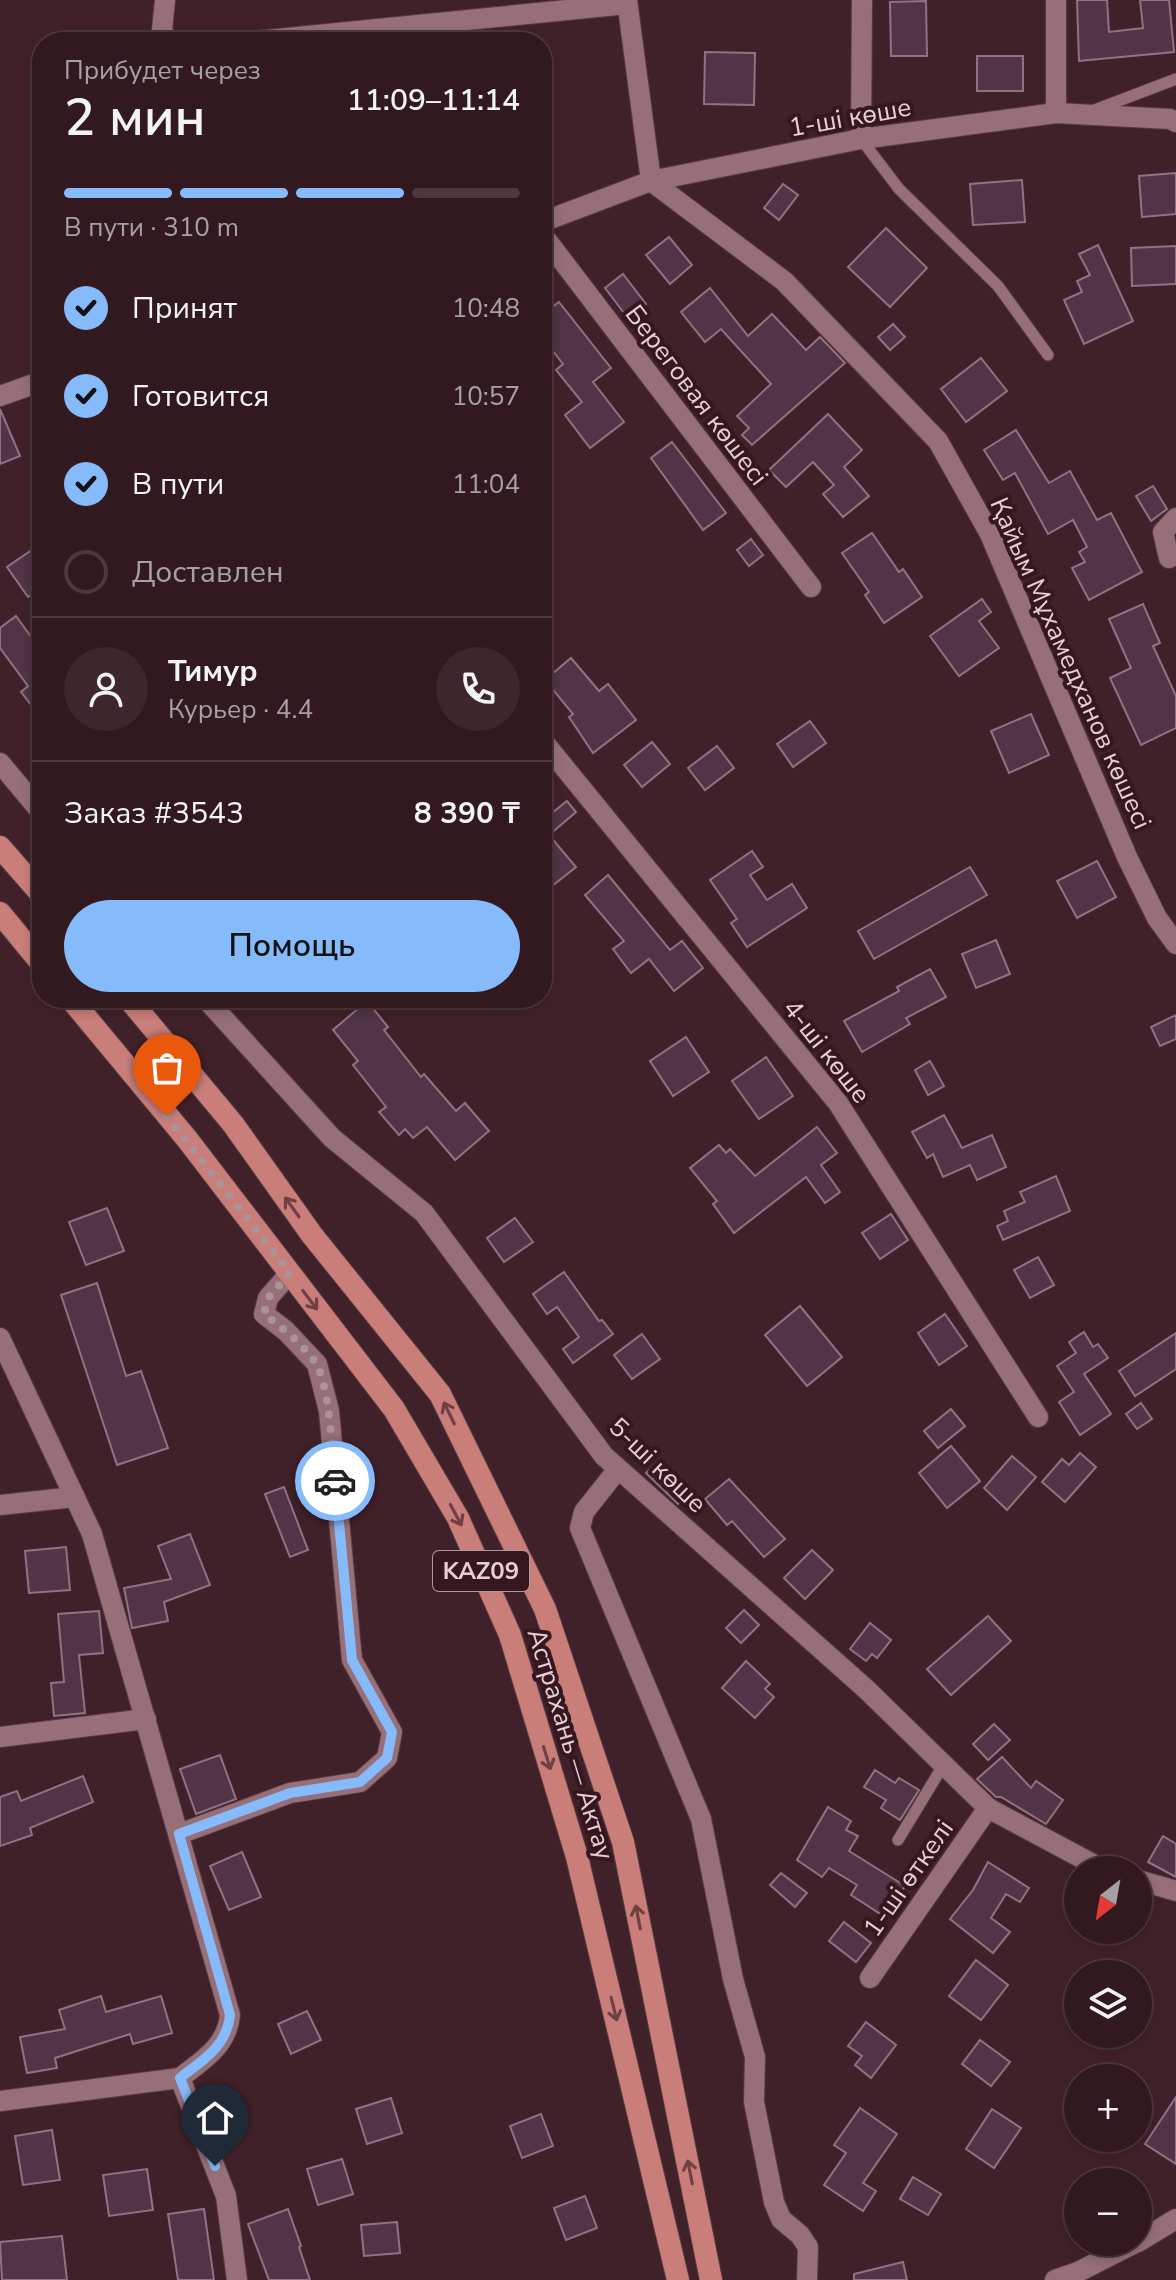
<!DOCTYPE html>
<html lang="ru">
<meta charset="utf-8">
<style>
body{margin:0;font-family:"Nunito Sans",sans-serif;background:#3d262c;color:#f1f3f6;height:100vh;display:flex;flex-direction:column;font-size:30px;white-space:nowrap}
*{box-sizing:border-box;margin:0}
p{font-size:26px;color:#a8a0a4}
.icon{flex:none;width:44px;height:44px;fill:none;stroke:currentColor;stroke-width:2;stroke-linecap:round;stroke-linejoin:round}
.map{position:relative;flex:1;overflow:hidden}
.sheet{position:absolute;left:32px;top:32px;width:520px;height:976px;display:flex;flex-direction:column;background:#31191f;border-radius:32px;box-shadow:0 4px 12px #0003,0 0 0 2px #4c383d}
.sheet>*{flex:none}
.needle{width:52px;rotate:211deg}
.tools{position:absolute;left:1064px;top:1856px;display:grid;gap:16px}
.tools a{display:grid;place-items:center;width:88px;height:88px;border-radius:50%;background:#31191f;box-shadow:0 4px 12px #0003,0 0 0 2px #4c383d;font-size:40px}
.pin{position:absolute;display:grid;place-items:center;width:68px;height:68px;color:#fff;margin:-82px -34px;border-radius:50% 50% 50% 0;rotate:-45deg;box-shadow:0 0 8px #0007}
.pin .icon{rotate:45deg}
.courier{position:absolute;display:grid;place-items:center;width:80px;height:80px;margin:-40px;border:6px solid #86bbfb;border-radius:50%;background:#fff;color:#222;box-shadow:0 2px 10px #0007}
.summary em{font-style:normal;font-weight:600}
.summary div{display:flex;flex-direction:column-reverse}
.summary{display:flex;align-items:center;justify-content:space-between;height:136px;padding:0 32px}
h1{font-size:52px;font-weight:600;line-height:60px}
.bar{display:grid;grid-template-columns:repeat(4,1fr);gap:12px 8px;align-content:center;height:96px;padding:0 32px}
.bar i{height:10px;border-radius:6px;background:#4c383d}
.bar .active{background:#86bbfb}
.bar p{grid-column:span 4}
.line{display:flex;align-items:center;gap:20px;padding:0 32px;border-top:2px solid #4c383d}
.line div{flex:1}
.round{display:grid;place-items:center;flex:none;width:84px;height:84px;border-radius:42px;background:#3d262c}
ol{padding:0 32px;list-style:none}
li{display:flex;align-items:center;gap:24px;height:88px}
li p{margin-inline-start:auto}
li .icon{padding:8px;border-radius:50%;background:#86bbfb;color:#111;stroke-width:4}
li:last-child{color:#a8a0a4}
li i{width:44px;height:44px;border:4px solid #4c383d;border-radius:50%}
.cta{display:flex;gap:16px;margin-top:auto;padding:16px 32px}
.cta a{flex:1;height:92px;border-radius:48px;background:#86bbfb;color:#111;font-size:32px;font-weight:600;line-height:92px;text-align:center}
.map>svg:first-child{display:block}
</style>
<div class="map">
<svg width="1176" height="2280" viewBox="0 0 1176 2280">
<rect width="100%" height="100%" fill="#412129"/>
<!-- building -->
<g fill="#513446" stroke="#927184" stroke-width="2">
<path d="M1077,0H1107L1109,32L1143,28L1140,0H1169L1174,52L1079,61Z"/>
<path d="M926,1L927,56H891L890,2Z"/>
<path d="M705,52L755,53L754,105L704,104Z"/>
<rect x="977" y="56" width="46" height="35"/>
<path d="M1176,173V214L1142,217L1139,176Z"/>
<path d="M1022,180L1025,222L973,225L970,184Z"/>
<path d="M783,184L798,195L779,220L764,208Z"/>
<path d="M886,228L927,268L890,307L848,267Z"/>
<path d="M669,237L692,265L670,284L646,255Z"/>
<path d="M1098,245L1133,321L1084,344L1064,300L1082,292L1077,281L1090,275L1079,254Z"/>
<path d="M1176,246V284L1132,286L1131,248Z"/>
<path d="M623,274L646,304L627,317L605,288Z"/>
<path d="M710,288L748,336L772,314L806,350L820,337L845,363L752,445L742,435L749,428L737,416L771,384L721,329L705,342L681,312Z"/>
<path d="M559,302L611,368L593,382L624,422L590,448L565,415L582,402L556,370L563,364L542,337V315Z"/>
<path d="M893,324L905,337L890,350L878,337Z"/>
<path d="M981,358L1007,391L966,422L941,389Z"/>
<path d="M0,409L20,456L0,464Z"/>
<path d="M828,414L862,450L844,467L869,496L843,517L823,494L834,485L813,462L786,487L769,470Z"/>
<path d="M1016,430L1049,483L1070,471L1097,520L1111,513L1142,572L1089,600L1072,568L1085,562L1079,552L1087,547L1073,520L1048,534L1015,473L1003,480L984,450Z"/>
<path d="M672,442L726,513L703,530L651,458Z"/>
<path d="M1153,486L1167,509L1151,521L1136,496Z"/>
<path d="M872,533L899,572L903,569L922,597L884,623L865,595L869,592L842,553Z"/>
<path d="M751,539L763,555L749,566L737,550Z"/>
<path d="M42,543V588L28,597L7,567Z"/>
<path d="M982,599L991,612L979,621L999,648L959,676L930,636Z"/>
<path d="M1143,604L1160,643L1153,646L1176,696V728L1141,745L1110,678L1131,668L1109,619Z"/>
<path d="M16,616L42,652V719L21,692L28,686L0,648V628Z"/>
<path d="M571,658L599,691L608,684L636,720L593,753L569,717L573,714L545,680Z"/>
<path d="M1031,714L1049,755L1009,773L991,731Z"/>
<path d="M810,721L826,743L793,767L777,744Z"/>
<path d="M652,742L670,764L642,787L624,765Z"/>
<path d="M717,746L734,768L705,790L688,768Z"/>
<path d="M567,801L576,812L549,835L576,867L542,894V821Z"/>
<path d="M752,851L763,867L750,875L767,900L792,884L807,908L747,947L731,923L737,919L710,880Z"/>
<path d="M1097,861L1116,897L1077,918L1057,881Z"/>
<path d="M970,867L987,895L874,959L858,931Z"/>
<path d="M608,875L670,950L682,941L703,968L674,991L649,959L631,973L613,949L624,941L585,895Z"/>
<path d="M996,940L1010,974L976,988L962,954Z"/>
<path d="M930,969L946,997L906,1018L910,1024L862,1052L844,1021L899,991L897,987Z"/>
<path d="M367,1001L388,1027L384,1030L421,1077L424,1074L456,1111L465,1103L489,1131L455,1160L427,1127L413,1138L405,1129L399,1135L379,1112L386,1107L353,1065L358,1061L333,1030Z"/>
<path d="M1176,1015V1039L1160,1046L1151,1027Z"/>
<path d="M686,1037L709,1072L673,1096L650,1061Z"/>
<path d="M766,1057L793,1096L759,1119L732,1081Z"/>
<path d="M930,1061L944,1086L928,1095L915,1070Z"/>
<path d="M944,1115L962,1148L992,1135L1006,1167L977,1180L970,1165L943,1177L933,1154L927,1158L912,1132Z"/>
<path d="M817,1127L837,1153L821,1165L840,1192L825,1203L806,1177L734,1233L713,1204L717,1201L690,1168L719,1145L726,1153L730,1149L755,1176Z"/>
<path d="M1056,1176L1070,1211L1003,1240L997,1226L1008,1221L1004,1211L1025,1202L1020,1192Z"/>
<path d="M107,1208L124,1251L86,1265L69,1222Z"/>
<path d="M891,1214L908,1240L880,1259L862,1233Z"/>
<path d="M515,1218L533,1242L504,1262L487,1238Z"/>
<path d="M1038,1257L1054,1285L1030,1298L1014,1270Z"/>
<path d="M564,1272L599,1321L602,1320L613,1334L573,1363L563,1349L579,1337L557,1307L547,1314L533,1294Z"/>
<path d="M97,1283L126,1376L141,1371L168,1448L117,1465L61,1295Z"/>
<path d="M800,1306L842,1357L807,1386L765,1335Z"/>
<path d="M945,1314L967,1346L939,1365L918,1333Z"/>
<path d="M1084,1332L1093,1347L1098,1344L1108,1358L1084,1374L1111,1414L1080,1435L1059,1402L1074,1392L1057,1366L1076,1353L1069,1342Z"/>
<path d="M1176,1333V1369L1135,1396L1119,1371Z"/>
<path d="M642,1334L660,1359L632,1379L614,1355Z"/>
<path d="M1141,1403L1152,1419L1137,1429L1126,1414Z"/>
<path d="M951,1409L965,1426L938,1448L924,1431Z"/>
<path d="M951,1446L980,1481L947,1508L919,1473Z"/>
<path d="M1080,1453L1096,1467L1065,1502L1042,1482L1062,1459L1069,1465Z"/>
<path d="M1012,1456L1036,1477L1007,1510L984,1488Z"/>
<path d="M659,1461L689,1494L678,1504L646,1473Z"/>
<path d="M729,1479L785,1539L764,1557L732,1521L727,1525L705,1499Z"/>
<path d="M284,1487L308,1550L290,1557L265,1494Z"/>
<path d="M190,1534L210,1585L164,1602L168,1621L132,1628L124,1588L171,1579L158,1546Z"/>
<path d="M66,1547L70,1590L29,1593L25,1551Z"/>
<path d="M812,1550L833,1570L805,1599L784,1578Z"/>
<path d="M744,1610L759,1625L741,1643L726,1628Z"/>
<path d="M99,1611L103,1653L79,1655L85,1713L54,1716L51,1683L64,1682L58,1614Z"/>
<path d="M988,1616L1011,1641L951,1695L927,1669Z"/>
<path d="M870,1623L891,1640L877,1658L872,1654L866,1661L850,1649Z"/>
<path d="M746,1661L770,1684L765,1689L774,1697L755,1718L722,1688Z"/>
<path d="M994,1724L1010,1740L988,1760L973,1744Z"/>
<path d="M220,1755L236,1799L196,1814L180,1769Z"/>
<path d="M1002,1757L1031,1788L1036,1781L1063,1800L1046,1824L1001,1797H996L977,1779Z"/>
<path d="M875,1770L895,1783L899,1778L919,1790L900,1820L881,1808L886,1800L864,1787Z"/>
<path d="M83,1776L93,1802L30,1828L32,1835L0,1846V1797L17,1791L21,1801Z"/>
<path d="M828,1807L851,1821L846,1830L858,1836L849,1851L905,1886L885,1917L851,1895L857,1885L829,1868L822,1877L797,1860Z"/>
<path d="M1163,1836L1176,1844V1877L1148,1862Z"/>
<path d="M242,1852L261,1897L229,1910L210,1866Z"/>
<path d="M988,1862L1029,1888L1020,1902L1006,1894L991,1918L1010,1932L993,1953L950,1919L973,1890Z"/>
<path d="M781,1873L807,1893L795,1907L770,1885Z"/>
<path d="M844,1922L871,1943L856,1962L829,1941Z"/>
<path d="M976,1960L1008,1985L981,2020L949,1996Z"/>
<path d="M101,1996L106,2012L161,1996L172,2033L133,2044L130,2034L55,2058L57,2068L27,2073L20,2037L65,2029L59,2010Z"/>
<path d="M307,2011L321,2040L291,2054L278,2024Z"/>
<path d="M866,2022L896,2045L871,2078L855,2065L862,2056L848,2046Z"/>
<path d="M980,2040L1010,2062L991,2086L962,2064Z"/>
<path d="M1176,2097V2164L1145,2144Z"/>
<path d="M391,2098L402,2133L367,2144L356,2109Z"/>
<path d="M860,2108L897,2134L863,2183L876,2191L863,2211L824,2185L846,2153L834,2145Z"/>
<path d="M992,2109L1021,2128L994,2168L966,2149Z"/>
<path d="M541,2114L553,2146L522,2158L510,2126Z"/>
<path d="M52,2130L60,2180L23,2185L15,2136Z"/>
<path d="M342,2159L353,2194L318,2205L307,2169Z"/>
<path d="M147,2169L153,2210L109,2216L103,2175Z"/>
<path d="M913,2177L941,2194L928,2215L900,2199Z"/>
<path d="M585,2196L597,2228L566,2240L554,2208Z"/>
<path d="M204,2209L214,2280H178L168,2214Z"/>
<path d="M288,2209L301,2246L299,2247L310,2280H269L248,2224Z"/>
<path d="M397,2222L400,2253L364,2256L361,2225Z"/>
<path d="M62,2236L67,2280H2L0,2242Z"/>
<path d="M903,2262L907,2280H854V2274Z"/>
</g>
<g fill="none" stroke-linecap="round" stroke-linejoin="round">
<defs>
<g id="service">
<path d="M1092,111L1176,79"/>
<path d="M861,139L899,189L998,286L1048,355"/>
<path d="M898,1840L944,1764"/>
</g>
<g id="minor">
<path d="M165,0L162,30L168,42"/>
<path d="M627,0L651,181L784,281L938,441L990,534L1127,857L1157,918L1176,944"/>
<path d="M247,42L627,4"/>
<path d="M1056,113V0"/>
<path d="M861,139L862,0"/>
<path d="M542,222L651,181L861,139L1056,113L1170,119L1176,122"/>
<path d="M542,234L811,587"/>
<path d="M0,396L42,381"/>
<path d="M1169,558L1163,532L1176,518"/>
<path d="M542,740L838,1103L1038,1417"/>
<path d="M0,763L42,813"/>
<path d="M205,998L332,1138L424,1213L604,1456L866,1689L988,1808L1104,1870"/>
<path d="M0,1338L92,1534L230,2015C227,2046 203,2060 180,2078L226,2196L237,2280"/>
<path d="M618,1469L584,1512L580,1528L701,1819L733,1979L755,2057L754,2102L774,2202L781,2219L800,2235L808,2247L807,2280"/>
<path d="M0,1505L75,1497"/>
<path d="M0,1737L146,1719"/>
<path d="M179,1834L290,1793L360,1782L387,1758L392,1732L352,1660L329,1411L317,1364L286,1331L264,1314L268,1298L290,1273"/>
<path d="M1138,1880L1176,1891"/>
<path d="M870,1978L988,1808"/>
<path d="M0,2101L180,2078"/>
<path d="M1138,2242L1176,2219"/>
<path d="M1055,2280L1078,2272L1137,2242"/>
</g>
<g id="trunk">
<path d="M0,847L42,895"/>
<path d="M0,913L42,964"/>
<path d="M70,998L187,1139L394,1409L458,1518L510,1635L577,1857L678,2280"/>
<path d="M128,998L233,1124L312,1235L440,1394L545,1609L623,1842L711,2280"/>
</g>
</defs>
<!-- service casing -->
<use href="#service" stroke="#583d44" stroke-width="13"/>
<!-- minor casing -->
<use href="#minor" stroke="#583d44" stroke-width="22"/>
<!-- trunk casing -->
<use href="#trunk" stroke="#583d44" stroke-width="24"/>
<!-- service -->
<use href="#service" stroke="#966f78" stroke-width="11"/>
<!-- minor -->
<use href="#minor" stroke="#966f78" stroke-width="20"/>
<!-- trunk -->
<use href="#trunk" stroke="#c97e7a" stroke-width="22"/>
</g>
<!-- one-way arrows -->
<defs><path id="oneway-shaft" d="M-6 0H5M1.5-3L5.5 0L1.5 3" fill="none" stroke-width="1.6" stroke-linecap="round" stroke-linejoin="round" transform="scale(2)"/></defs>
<g stroke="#714044">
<use href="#oneway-shaft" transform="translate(292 1207) rotate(-126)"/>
<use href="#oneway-shaft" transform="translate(310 1300) rotate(53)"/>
<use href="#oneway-shaft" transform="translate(449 1413) rotate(-116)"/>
<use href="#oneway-shaft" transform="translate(456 1515) rotate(62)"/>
<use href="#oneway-shaft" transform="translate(547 1758) rotate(73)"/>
<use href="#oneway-shaft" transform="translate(638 1917) rotate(-101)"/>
<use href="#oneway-shaft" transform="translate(614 2009) rotate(76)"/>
<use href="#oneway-shaft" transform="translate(690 2172) rotate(-101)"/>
</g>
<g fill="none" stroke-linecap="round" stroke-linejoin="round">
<!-- done -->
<path stroke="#ac9398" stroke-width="8" stroke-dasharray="0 14.4" d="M167,1116L290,1273L268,1298L264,1314C282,1328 302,1343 315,1362C329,1382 333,1454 335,1481"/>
<!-- route -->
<path stroke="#86bbfb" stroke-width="10" d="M215,2166L180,2078C203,2060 227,2046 230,2015L179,1834L290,1793L360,1782L387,1758L392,1732L352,1660L335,1481"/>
</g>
<g text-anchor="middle" stroke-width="8" stroke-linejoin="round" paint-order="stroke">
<!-- shield labels -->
<rect fill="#361720" stroke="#b0989e" stroke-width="2" x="433" y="1551" width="96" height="40" rx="6"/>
<g font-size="24" font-weight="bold" fill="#e5d0d4">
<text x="481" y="1579">KAZ09</text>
</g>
<!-- street labels -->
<g font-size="26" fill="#e5d0d4" stroke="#361720">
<text transform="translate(850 117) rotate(-10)" y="9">1-ші көше</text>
<text transform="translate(697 395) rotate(53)" y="9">Береговая көшесі</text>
<text transform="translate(1071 663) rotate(66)" y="9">Қайым Мұхамедханов көшесi</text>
<text transform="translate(827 1051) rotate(52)" y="9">4-шi көше</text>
<text transform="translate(658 1465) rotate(44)" y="9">5-шi көше</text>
<text transform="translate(571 1744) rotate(73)" y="9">Астрахань — Актау</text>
<text transform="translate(908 1878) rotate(-55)" y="9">1-ші өткелі</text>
</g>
</g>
</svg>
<div class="tools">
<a><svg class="needle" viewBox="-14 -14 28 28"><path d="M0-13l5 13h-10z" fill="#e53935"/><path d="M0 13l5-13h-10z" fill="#a8a0a4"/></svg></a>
<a><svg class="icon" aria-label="layers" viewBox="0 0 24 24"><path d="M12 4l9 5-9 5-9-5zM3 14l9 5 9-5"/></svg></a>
<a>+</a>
<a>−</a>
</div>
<div class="pin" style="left:167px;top:1116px;background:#ea580c"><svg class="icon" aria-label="bag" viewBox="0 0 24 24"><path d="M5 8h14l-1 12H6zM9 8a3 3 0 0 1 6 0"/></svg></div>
<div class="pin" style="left:215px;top:2166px;background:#1f2937"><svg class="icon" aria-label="home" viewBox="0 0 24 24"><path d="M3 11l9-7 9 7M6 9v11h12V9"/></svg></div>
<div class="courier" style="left:335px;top:1481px"><svg class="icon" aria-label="car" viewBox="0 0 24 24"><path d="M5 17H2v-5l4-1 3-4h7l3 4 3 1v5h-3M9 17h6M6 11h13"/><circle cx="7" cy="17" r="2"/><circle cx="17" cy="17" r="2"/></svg></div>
<section class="sheet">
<div class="summary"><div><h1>2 мин</h1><p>Прибудет через</p></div><em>11:09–11:14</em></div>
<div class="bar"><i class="active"></i><i class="active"></i><i class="active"></i><i></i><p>В пути · 310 m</p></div>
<ol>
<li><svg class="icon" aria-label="check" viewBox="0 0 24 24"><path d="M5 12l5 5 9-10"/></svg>Принят<p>10:48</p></li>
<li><svg class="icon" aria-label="check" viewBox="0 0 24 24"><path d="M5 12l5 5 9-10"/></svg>Готовится<p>10:57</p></li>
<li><svg class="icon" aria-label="check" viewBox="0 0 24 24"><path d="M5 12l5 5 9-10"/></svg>В пути<p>11:04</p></li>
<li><i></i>Доставлен</li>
</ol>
<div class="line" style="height:144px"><a class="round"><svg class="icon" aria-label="person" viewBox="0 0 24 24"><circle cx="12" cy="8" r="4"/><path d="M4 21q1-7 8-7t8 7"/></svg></a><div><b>Тимур</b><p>Курьер · 4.4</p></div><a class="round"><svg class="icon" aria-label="phone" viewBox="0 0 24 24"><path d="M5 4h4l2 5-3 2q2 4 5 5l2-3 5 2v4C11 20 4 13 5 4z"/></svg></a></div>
<div class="line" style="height:104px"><div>Заказ #3543</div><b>8 390 ₸</b></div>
<div class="cta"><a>Помощь</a></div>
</section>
</div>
